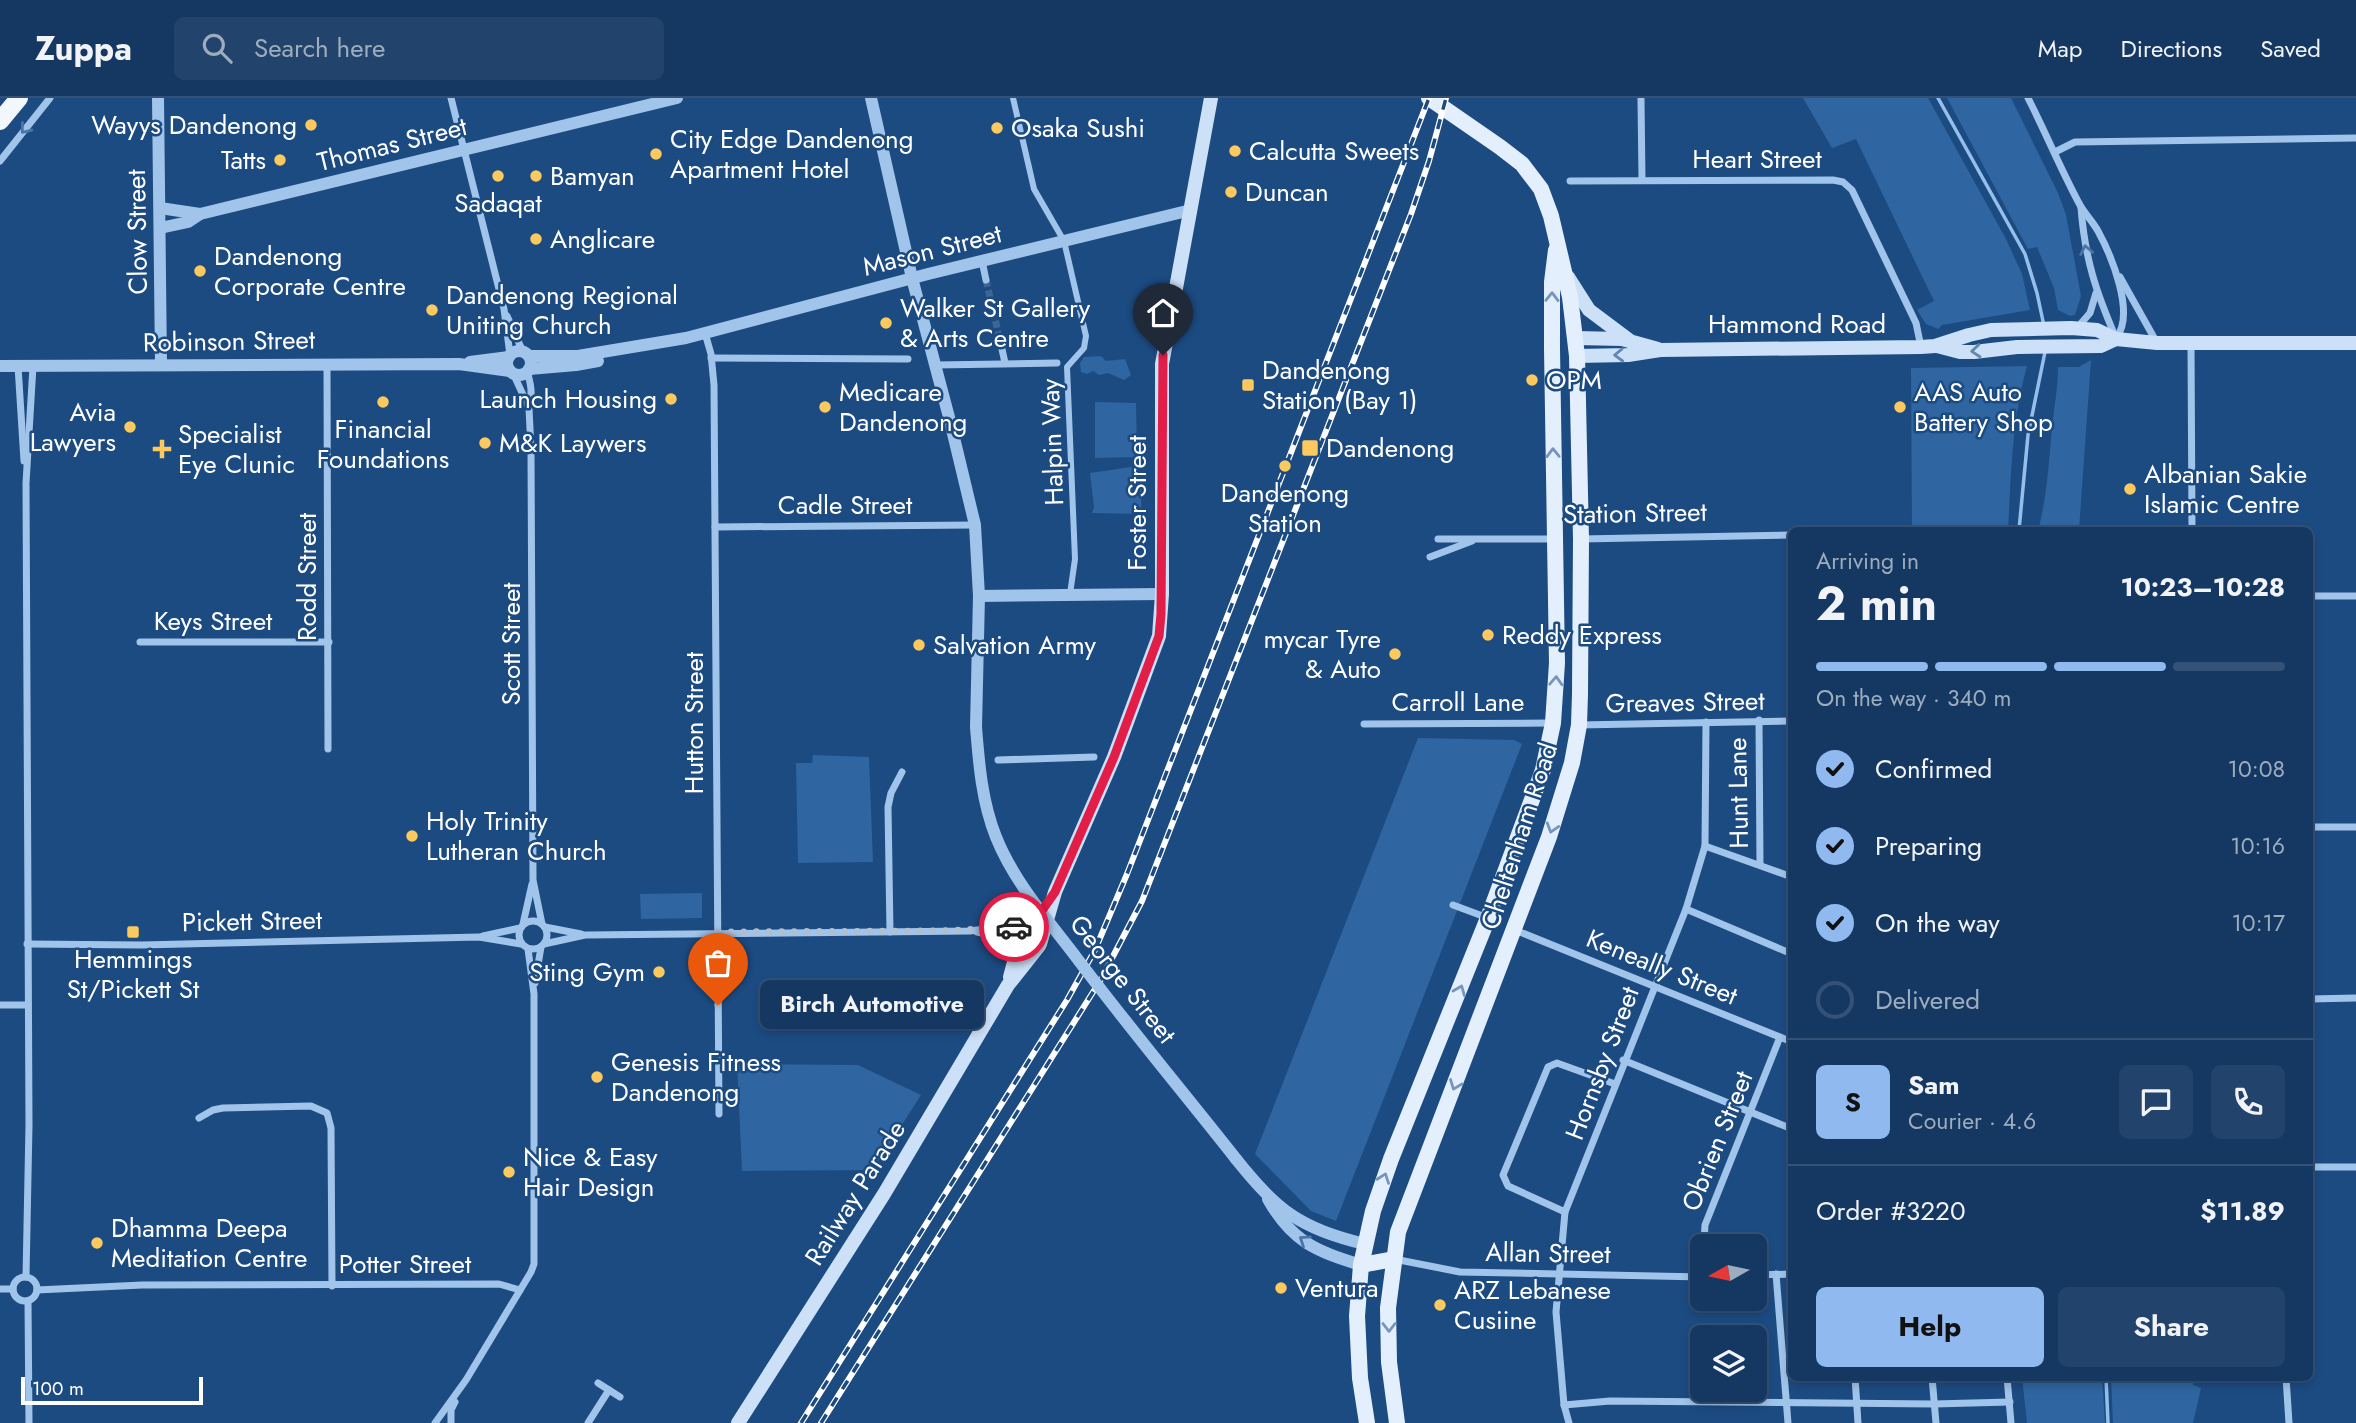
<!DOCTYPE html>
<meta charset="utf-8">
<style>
body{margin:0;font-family:Jost,sans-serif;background:#22436b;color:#f1f3f6;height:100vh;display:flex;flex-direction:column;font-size:26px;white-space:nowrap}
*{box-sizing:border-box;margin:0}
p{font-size:23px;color:#9dacbe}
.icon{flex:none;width:38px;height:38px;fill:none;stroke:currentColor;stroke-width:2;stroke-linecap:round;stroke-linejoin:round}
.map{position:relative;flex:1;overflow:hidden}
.details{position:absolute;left:1788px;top:429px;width:525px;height:854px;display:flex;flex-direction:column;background:#153862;border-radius:10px;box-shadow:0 4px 10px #0003,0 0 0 2px #345277}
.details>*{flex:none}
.needle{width:46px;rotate:261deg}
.controls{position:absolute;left:1690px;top:1136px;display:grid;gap:14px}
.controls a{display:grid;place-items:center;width:77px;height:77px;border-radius:10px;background:#153862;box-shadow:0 4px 10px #0003,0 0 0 2px #345277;font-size:35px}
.scale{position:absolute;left:21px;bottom:18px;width:182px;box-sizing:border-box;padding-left:7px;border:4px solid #fff;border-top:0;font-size:19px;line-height:24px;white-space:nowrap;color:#fff;-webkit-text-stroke:5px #1c4b82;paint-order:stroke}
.pin{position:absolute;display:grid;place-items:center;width:60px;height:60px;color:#fff;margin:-72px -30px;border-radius:50% 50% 50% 0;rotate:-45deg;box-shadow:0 0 7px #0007}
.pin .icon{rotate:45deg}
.courier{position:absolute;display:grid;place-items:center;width:70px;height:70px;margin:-35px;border:5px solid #e11d48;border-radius:50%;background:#fff;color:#222;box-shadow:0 2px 9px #0007}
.bubble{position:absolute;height:49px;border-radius:10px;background:#153862;box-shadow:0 4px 10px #0003,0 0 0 2px #345277;font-size:23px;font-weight:700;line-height:49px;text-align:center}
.overview em{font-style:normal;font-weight:700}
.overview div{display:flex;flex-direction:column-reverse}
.overview{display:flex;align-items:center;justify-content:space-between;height:119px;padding:0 28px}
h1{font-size:46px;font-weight:700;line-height:52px}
.bar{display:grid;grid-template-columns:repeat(4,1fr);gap:10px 7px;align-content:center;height:84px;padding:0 28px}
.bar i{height:9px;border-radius:5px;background:#345277}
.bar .on{background:#90b9f0}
.bar p{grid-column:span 4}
.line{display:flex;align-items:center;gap:18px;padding:0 28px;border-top:2px solid #345277}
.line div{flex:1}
.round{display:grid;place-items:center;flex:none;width:74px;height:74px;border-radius:10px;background:#22436b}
ol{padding:0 28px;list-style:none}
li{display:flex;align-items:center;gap:21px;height:77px}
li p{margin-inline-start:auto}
li .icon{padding:7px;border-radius:50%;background:#90b9f0;color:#111;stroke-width:4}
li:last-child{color:#9dacbe}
li i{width:38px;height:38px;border:4px solid #345277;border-radius:50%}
.cta{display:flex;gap:14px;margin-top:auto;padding:14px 28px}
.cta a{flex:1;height:80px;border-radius:10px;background:#90b9f0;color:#111;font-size:28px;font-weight:700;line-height:80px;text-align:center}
.cta a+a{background:#22436b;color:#f1f3f6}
header{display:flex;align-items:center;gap:42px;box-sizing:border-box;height:98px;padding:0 35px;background:#153862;border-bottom:2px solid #345277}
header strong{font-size:33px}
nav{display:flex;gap:38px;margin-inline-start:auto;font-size:24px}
.search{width:490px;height:63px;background:#22436b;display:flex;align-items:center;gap:18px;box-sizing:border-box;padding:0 24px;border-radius:10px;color:#9dacbe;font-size:26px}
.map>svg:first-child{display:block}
</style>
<header>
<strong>Zuppa</strong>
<div class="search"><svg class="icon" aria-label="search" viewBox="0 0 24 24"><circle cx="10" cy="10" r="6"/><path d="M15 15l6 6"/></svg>Search here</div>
<nav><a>Map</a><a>Directions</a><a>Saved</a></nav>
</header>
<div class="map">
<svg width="2356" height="1325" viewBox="0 0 2356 1325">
<rect width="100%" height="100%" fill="#1c4b82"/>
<!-- green -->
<g fill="#2f65a0">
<path d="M1803,0H1928L2006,141L2022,176L2030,212L1942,227L1938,231L1926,226L1917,212L1934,203L1856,41L1832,50Z"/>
<path d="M1947,0H2011L2058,95L2066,117L2081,198L2075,217L2070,218L2058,212L2054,190L2037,149L2028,151Z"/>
<path d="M1101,258L1106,263L1125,261L1131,277L1124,282L1108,275L1099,277L1093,273L1087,276L1081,274L1080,265L1084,259Z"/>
<path d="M2091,262L2079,432H2033L2039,429C2047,397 2049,363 2052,330C2054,308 2058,291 2058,269H2079Z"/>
<path d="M2027,268C2012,321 2011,377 2008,432H1912L1911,270Z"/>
<path d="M1095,304L1136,305L1137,359L1095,360Z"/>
<path d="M1131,369L1142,378L1141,416L1092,415L1094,409L1090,375Z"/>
<path d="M1418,640L1514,642L1522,646L1336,1123L1311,1113L1255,1056Z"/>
<path d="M813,657L869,659L873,764L798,765L796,665H812Z"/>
<path d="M702,795V820L641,821L640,796Z"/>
<path d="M737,966L858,967L921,997L873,1072L742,1073Z"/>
<path d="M2022,1279H2102L2105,1325H2027Z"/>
<path d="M2111,1279H2194L2193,1287L2201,1290L2193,1325H2113Z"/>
</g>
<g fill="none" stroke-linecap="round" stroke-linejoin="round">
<!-- stream -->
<g stroke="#94bfec" stroke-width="3.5">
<path d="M1938,0L2025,156L2037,195L2044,228"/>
<path d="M2019,432L2028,337L2045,254"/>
<path d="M2106,1279L2108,1325"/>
</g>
<!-- minor-tunnel -->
<path stroke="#3e6695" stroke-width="7" stroke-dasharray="7 3.5" stroke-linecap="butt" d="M986,182L1002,251"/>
<!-- pedestrian -->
<path stroke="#a1c4ea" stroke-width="6" d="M1013,0L1034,91L1064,143L1086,238L1084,250L1067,269L1075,461L1070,496"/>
<!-- minor -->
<g stroke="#a1c4ea" stroke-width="7">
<path d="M451,0L504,211L510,257"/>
<path d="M2028,0C2046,35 2061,72 2080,107C2085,116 2093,124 2098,133C2111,157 2136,216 2116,240"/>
<path d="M1641,1L1642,82"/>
<path d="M2055,54L2075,44L2356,40"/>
<path d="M0,63L50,0"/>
<path d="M1570,83L1833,82L1843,84L1852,92L1916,225L1921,249"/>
<path d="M2081,110C2085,161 2096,194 2116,240"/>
<path d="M982,163L986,182"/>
<path d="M2120,179L2157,245"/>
<path d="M507,218L523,254"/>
<path d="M2077,230L2090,215L2096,195"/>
<path d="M705,235L711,256L714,287L719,1016"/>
<path d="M2191,246L2192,432"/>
<path d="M1002,251L1005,265"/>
<path d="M711,260L908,261"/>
<path d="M327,265L328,651"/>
<path d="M935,267L1057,265"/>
<path d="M18,268L24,363"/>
<path d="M527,273C531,286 533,297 529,310"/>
<path d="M513,275L529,310L531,352L533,782L542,826"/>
<path d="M715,429L975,427"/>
<path d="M1438,441H1554"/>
<path d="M1581,441L1792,437"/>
<path d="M1430,459L1472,443"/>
<path d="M2310,498H2356"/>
<path d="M140,544H329"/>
<path d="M1759,622L1760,767"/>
<path d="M1364,626L1552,625"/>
<path d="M1579,627L1792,623"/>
<path d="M998,662L1094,659"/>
<path d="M2310,729H2356"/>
<path d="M1705,748L1792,779"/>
<path d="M1453,807L1488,820"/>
<path d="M1686,811L1792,856"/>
<circle cx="533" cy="837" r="14"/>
<path d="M523,826L532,786"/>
<path d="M545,829L581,836"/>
<path d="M1515,832L1792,944"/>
<path d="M890,834L888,709L891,695L902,674"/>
<path d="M977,834L1005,840L1015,846"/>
<path d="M483,838L520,830"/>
<path d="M27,846L142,847L479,839L521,846"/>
<path d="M544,846L585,837L970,833L1006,828L1025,830"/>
<path d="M535,885L541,849"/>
<path d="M2310,901L2356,900"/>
<path d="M0,907H27"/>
<path d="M1623,962L1792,1031"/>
<path d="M199,1020L213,1012L223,1010L311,1008L327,1015L331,1030L332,1188"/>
<path d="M2310,1069H2356"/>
<path d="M1565,1114L1508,1088L1503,1077L1548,969L1557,965L1615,986"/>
<path d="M1394,1161L1460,1174L1703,1179"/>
<path d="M1703,1163L1705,1127L1780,939"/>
<path d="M1776,1176L1788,1325"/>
<path d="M1755,1177L1792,1176"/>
<circle cx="25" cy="1191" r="12"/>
<path d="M26,1179L29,1027L26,385L33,268"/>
<path d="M0,1191H13"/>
<path d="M37,1192L142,1187L499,1186L520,1192"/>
<path d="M28,1203L29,1325"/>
<path d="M1855,1279L1858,1325"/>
<path d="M1932,1279L1936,1325"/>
<path d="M2007,1279L2011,1325"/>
<path d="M2286,1279L2289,1325"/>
<path d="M598,1285L620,1299"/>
<path d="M1564,1307L1610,1303L1934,1306L2010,1304"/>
<path d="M435,1325L466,1282L531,1174L534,1166V896L528,851"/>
<path d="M451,1325V1312L455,1304"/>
<path d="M588,1325L609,1292"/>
<path d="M1569,1325L1564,1307L1556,1214L1565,1114L1686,811L1705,748L1706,624"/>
</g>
<!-- tertiary -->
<g stroke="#a1c4ea" stroke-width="12">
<path d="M158,0L161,267"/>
<path d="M871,0L912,180L950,323L975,427L979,498L976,629"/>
<path d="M160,110L200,116"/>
<path d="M160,130L188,124L200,116L677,0"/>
<circle cx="519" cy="265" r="12"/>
<path d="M529,258H578L686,240L928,176L1191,112"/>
<path d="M470,264L509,259"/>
<path d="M0,268L459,266L510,273"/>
<path d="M529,271L576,267L598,263"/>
<path d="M979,498L1162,496"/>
<path d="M1236,1061C1277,1112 1300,1131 1365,1146"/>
<path d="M1268,1101C1292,1144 1316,1153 1361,1167"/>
</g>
<!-- secondary -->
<g stroke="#cce0f7" stroke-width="14">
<path d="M1568,179L1589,212L1629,242"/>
<path d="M1576,240L1622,241L1658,251"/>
<path d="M1937,248L1960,254H1974L2017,249L2101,248L2116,241"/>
<path d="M1577,258L1628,257L1660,252L1921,249L1935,248L1969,237L1991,232L2071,230L2097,232L2116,241L2157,245H2356"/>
<path d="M1040,846L1055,794L1114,659L1159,538L1162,496V266L1211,0"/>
<path d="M1010,879L1018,849L1017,837L1033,825"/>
<path d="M738,1325L884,1096L1008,887L1039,848C1043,839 1039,829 1027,829"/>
</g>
<!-- primary -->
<g stroke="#e4effe" stroke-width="16">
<path d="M1361,1167L1394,1161"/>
<path d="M1367,1325L1360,1280L1357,1218L1361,1167L1373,1113L1391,1061L1488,820L1543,672L1553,625L1557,565L1552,251V184L1556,152"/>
<path d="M1397,1325L1389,1264L1388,1210L1398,1134L1549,739L1572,665L1579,627L1580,596L1581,441L1577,258L1570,199L1551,118L1541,91L1522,66L1500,49L1429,0"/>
</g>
<!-- trunk -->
<path stroke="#f2f7fe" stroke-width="18" d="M0,23L19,0"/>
<defs>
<g id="rail">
<path d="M801,1325L1067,902L1095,852L1127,776L1429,0"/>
<path d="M821,1325L1100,883L1142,803L1411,116L1429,63L1446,0"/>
</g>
</defs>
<!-- rail casing -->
<use href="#rail" stroke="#fff" stroke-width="6"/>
<!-- rail -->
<use href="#rail" stroke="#1c4b82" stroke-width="3.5" stroke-dasharray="10" stroke-linecap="butt"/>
<!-- tertiary-bridge -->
<path stroke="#a1c4ea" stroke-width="12" d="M976,629C979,667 982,704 996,739C1014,784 1048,822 1076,859C1128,928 1183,994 1236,1061"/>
</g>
<!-- one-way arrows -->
<defs><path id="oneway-chevron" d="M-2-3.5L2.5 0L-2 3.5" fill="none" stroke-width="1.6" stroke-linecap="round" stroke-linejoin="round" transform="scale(1.75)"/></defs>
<g stroke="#4b75a6">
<use href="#oneway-chevron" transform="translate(25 31) rotate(129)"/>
<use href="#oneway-chevron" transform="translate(2086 152) rotate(-101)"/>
<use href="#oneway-chevron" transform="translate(1304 1142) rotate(-146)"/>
</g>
<g stroke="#7695ba">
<use href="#oneway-chevron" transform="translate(1552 199) rotate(-89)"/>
<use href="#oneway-chevron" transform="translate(1553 355) rotate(-91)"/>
<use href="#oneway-chevron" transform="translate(1556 583) rotate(-87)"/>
<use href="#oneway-chevron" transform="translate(1552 730) rotate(107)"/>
<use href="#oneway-chevron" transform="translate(1460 892) rotate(-68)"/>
<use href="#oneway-chevron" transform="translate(1455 987) rotate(111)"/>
<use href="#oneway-chevron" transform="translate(1384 1080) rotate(-70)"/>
<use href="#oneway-chevron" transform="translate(1389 1229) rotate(90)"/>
</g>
<g stroke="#6287b1">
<use href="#oneway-chevron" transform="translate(1976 253) rotate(175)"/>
<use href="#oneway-chevron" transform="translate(1619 257) rotate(178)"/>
</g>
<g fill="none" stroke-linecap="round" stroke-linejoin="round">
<!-- done -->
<path stroke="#b0c0d3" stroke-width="7" stroke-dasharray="0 12.6" d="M718,907L716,834L943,833L1014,829"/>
<!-- route -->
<path stroke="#e11d48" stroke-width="9" d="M1014,829L1025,830L1034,824L1055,794L1114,659L1159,538L1161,516L1163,257"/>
</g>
<!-- markers -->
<g fill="#fbc95e" stroke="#1c4b82" stroke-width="2.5">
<circle cx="311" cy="27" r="7"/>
<circle cx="997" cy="30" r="7"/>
<circle cx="1235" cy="53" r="7"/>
<circle cx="656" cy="56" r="7"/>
<circle cx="280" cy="62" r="7"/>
<circle cx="498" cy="78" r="7"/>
<circle cx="536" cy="78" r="7"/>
<circle cx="1231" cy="94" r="7"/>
<circle cx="536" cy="141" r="7"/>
<circle cx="200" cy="173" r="7"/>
<circle cx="432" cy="212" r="7"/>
<circle cx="886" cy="225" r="7"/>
<circle cx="1532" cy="282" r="7"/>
<rect x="1241" y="280" width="14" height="14" rx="3.5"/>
<circle cx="671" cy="301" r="7"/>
<circle cx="383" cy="304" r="7"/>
<circle cx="825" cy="309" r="7"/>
<circle cx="1900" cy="309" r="7"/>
<circle cx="130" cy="329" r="7"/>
<circle cx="485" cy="345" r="7"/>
<rect x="1301" y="341" width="18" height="18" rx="3.5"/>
<path d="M158.5 340.5h7v7h7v7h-7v7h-7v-7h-7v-7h7z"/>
<circle cx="1285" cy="368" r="7"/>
<circle cx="2130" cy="391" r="7"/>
<circle cx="1488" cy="537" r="7"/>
<circle cx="919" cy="547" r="7"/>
<circle cx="1395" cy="556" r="7"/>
<circle cx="412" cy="738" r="7"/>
<rect x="126" y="827" width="14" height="14" rx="3.5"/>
<circle cx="659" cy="874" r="7"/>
<circle cx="597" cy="979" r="7"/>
<circle cx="509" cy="1074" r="7"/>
<circle cx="97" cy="1145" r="7"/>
<circle cx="1281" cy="1190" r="7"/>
<circle cx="1440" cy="1207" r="7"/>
</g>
<g text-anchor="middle" stroke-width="5" stroke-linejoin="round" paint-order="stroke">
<!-- poi labels -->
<g font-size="26" fill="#fff" stroke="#1c4b82" text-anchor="start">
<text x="297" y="36" text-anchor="end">Wayys Dandenong</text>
<text x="1011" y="39">Osaka Sushi</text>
<text x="670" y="50">City Edge Dandenong<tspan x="670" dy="30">Apartment Hotel</tspan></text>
<text x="1249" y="62">Calcutta Sweets</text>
<text x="266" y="71" text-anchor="end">Tatts</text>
<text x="550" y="87">Bamyan</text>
<text x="1245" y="103">Duncan</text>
<text x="498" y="114" text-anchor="middle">Sadaqat</text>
<text x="550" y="150">Anglicare</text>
<text x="214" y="167">Dandenong<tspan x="214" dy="30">Corporate Centre</tspan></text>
<text x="446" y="206">Dandenong Regional<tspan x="446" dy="30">Uniting Church</tspan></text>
<text x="900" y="219">Walker St Gallery<tspan x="900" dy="30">&amp; Arts Centre</tspan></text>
<text x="1262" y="281">Dandenong<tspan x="1262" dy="30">Station (Bay 1)</tspan></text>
<text x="1546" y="291">OPM</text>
<text x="839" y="303">Medicare<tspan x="839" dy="30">Dandenong</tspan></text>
<text x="1914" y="303">AAS Auto<tspan x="1914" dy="30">Battery Shop</tspan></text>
<text x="657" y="310" text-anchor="end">Launch Housing</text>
<text x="116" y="323" text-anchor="end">Avia<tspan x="116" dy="30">Lawyers</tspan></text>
<text x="383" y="340" text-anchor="middle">Financial<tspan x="383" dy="30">Foundations</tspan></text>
<text x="178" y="345">Specialist<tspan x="178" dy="30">Eye Clunic</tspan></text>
<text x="499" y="354">M&amp;K Laywers</text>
<text x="1326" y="359">Dandenong</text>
<text x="2144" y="385">Albanian Sakie<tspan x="2144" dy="30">Islamic Centre</tspan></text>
<text x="1285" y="404" text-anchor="middle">Dandenong<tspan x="1285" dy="30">Station</tspan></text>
<text x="1502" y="546">Reddy Express</text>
<text x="1381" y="550" text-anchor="end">mycar Tyre<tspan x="1381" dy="30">&amp; Auto</tspan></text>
<text x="933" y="556">Salvation Army</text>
<text x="426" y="732">Holy Trinity<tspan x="426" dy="30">Lutheran Church</tspan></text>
<text x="133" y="870" text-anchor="middle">Hemmings<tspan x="133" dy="30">St/Pickett St</tspan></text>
<text x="645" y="883" text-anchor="end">Sting Gym</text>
<text x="611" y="973">Genesis Fitness<tspan x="611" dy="30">Dandenong</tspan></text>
<text x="523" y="1068">Nice &amp; Easy<tspan x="523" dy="30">Hair Design</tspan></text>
<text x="111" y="1139">Dhamma Deepa<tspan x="111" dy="30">Meditation Centre</tspan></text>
<text x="1295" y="1199">Ventura</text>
<text x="1454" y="1201">ARZ Lebanese<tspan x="1454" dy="30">Cusiine</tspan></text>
</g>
<!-- street labels -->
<g font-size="26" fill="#fff" stroke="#1c4b82">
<text transform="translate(392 46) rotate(-14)" y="9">Thomas Street</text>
<text x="1757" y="70">Heart Street</text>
<text transform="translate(137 134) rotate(-91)" y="9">Clow Street</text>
<text transform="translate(932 152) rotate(-14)" y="9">Mason Street</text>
<text x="1797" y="235">Hammond Road</text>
<text transform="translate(229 243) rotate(-1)" y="9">Robinson Street</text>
<text transform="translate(1052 344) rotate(-92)" y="9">Halpin Way</text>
<text transform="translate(1137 405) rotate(-90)" y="9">Foster Street</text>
<text x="845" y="416">Cadle Street</text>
<text transform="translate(1635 415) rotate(-1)" y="9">Station Street</text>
<text transform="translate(307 479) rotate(-90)" y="9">Rodd Street</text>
<text x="213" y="532">Keys Street</text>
<text transform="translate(511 546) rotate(-90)" y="9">Scott Street</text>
<text x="1458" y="613">Carroll Lane</text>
<text transform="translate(1685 604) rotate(-1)" y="9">Greaves Street</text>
<text transform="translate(694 625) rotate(-90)" y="9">Hutton Street</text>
<text transform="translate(1738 695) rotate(-91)" y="9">Hunt Lane</text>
<text transform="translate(1519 738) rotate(-72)" y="9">Cheltenham Road</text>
<text transform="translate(252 823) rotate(-1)" y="9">Pickett Street</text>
<text transform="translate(1662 869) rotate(22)" y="9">Keneally Street</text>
<text transform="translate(1123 881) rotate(52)" y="9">George Street</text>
<text transform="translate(1602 965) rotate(-69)" y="9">Hornsby Street</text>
<text transform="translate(1717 1043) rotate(-68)" y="9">Obrien Street</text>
<text transform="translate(855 1095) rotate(-58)" y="9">Railway Parade</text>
<text transform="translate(1548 1155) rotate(1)" y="9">Allan Street</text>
<text x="405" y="1175">Potter Street</text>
</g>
</g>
</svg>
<div class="controls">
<a><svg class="needle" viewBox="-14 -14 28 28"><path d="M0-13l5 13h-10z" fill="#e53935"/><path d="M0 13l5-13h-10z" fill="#9dacbe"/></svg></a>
<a><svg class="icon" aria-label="layers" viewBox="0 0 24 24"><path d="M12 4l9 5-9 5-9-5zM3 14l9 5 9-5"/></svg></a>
</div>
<div class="scale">100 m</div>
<div class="pin" style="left:718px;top:907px;background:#ea580c"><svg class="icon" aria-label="bag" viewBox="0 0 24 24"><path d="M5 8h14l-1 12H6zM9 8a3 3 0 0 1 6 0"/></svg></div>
<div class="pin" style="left:1163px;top:257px;background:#1f2937"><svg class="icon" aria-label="home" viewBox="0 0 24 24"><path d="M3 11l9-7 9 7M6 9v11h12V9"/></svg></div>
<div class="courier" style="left:1014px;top:829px"><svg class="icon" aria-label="car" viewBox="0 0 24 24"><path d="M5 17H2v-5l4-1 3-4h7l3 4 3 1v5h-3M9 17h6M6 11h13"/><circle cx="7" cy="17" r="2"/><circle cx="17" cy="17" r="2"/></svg></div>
<div class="bubble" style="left:760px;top:882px;width:224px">Birch Automotive</div>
<section class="details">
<div class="overview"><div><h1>2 min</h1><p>Arriving in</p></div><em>10:23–10:28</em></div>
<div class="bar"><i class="on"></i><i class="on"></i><i class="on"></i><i></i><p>On the way · 340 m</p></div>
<ol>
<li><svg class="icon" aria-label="check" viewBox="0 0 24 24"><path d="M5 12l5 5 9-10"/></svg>Confirmed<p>10:08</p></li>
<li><svg class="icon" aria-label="check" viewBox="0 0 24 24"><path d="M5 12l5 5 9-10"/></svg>Preparing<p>10:16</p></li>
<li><svg class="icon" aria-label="check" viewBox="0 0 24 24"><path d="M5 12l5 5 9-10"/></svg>On the way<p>10:17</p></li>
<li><i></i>Delivered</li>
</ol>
<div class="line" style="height:126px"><b class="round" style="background:#90b9f0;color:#111">S</b><div><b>Sam</b><p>Courier · 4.6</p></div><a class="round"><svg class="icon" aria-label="chat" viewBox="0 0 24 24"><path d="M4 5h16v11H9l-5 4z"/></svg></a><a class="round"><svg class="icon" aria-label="phone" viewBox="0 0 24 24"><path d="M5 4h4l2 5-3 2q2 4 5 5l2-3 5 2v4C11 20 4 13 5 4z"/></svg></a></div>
<div class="line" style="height:91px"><div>Order #3220</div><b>$11.89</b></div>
<div class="cta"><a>Help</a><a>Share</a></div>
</section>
</div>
